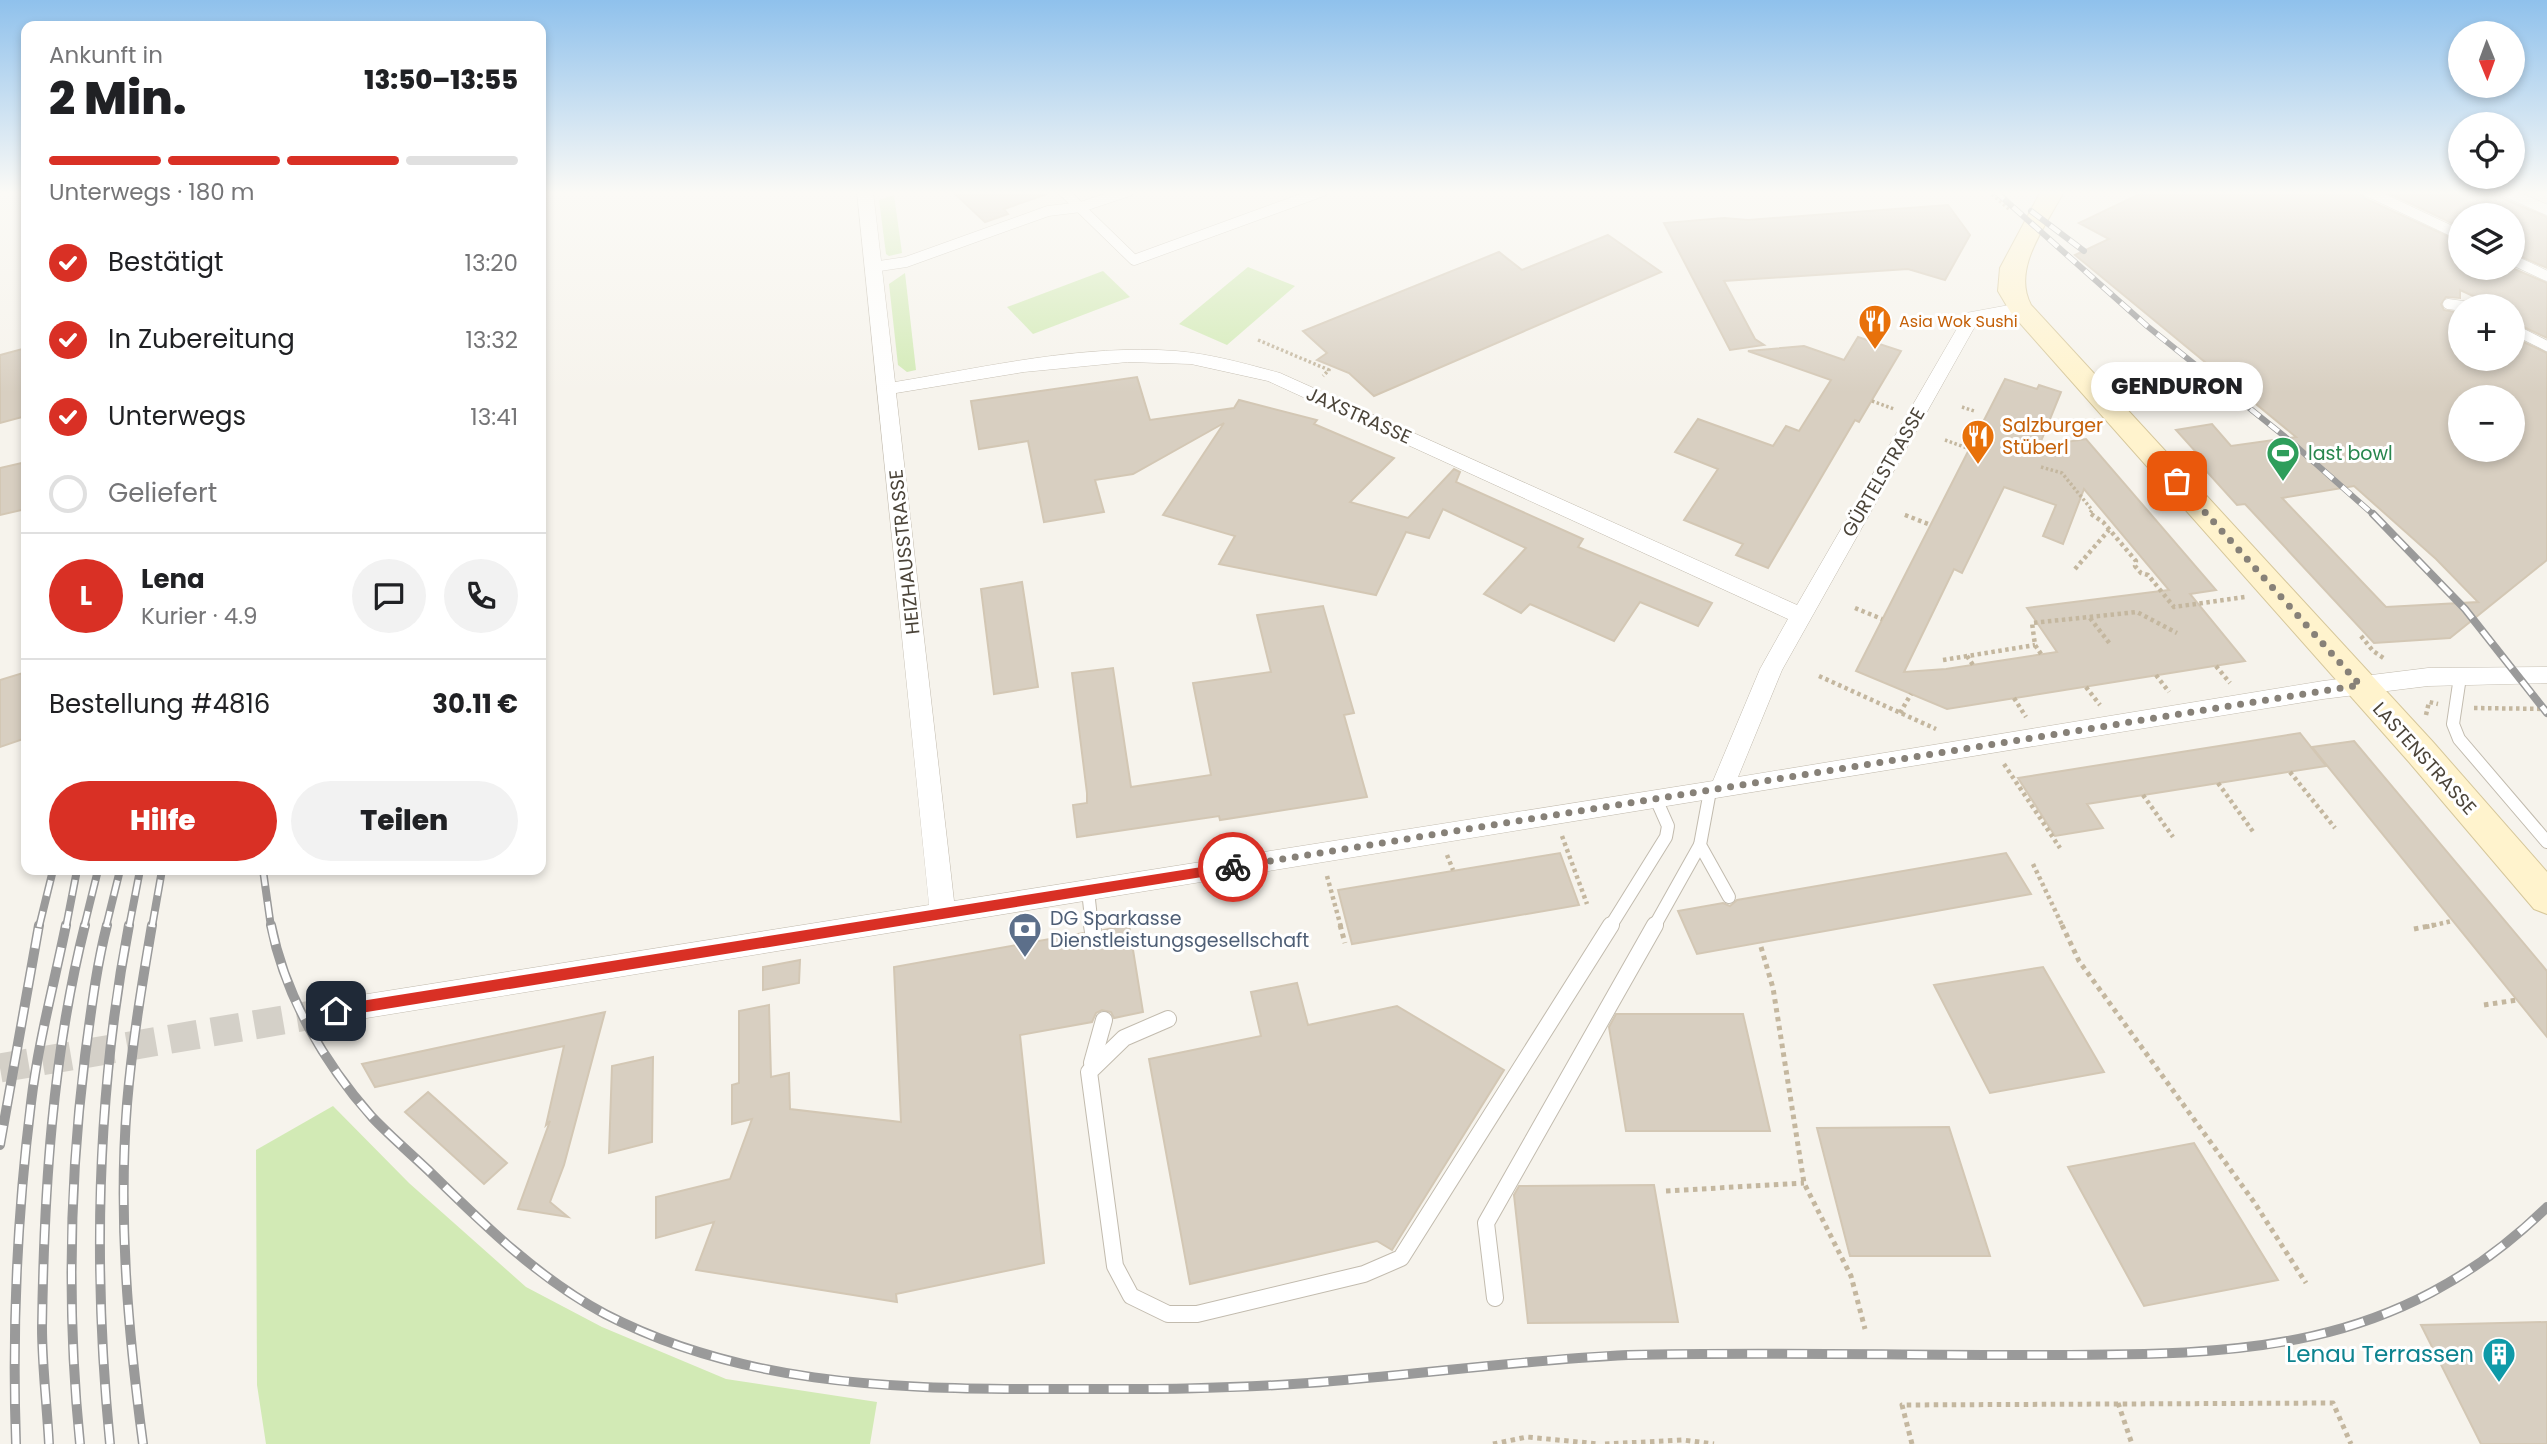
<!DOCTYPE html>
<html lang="de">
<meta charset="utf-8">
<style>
body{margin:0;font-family:Poppins,sans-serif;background:#f2f2f2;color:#202124;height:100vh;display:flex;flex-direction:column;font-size:26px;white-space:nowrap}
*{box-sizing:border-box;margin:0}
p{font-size:23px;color:#757577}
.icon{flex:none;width:38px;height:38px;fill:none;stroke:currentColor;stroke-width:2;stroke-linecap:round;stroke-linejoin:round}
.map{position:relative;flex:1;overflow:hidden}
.drawer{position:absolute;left:21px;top:21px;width:525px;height:854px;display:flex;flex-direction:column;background:#fff;border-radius:14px;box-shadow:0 4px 10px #0003}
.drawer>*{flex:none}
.needle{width:46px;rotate:179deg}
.fabs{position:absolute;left:2448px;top:21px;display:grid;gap:14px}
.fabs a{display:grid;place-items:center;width:77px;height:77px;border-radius:50%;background:#fff;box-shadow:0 4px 10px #0003;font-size:35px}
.pin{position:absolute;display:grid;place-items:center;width:60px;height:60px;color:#fff;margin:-30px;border-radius:14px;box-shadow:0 4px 10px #0006}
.courier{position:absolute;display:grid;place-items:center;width:70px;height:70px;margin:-35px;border:5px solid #d93025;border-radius:50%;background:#fff;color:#222;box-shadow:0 2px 9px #0007}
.bubble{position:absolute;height:49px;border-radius:24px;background:#fff;box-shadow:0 4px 10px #0003;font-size:23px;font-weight:800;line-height:49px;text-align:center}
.head em{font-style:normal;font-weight:800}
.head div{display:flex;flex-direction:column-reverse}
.head{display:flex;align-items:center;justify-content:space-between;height:119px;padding:0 28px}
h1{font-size:46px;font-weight:800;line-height:52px}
.bar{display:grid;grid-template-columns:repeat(4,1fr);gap:10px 7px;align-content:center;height:84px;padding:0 28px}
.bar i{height:9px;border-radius:5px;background:#e0e0e0}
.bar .on{background:#d93025}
.bar p{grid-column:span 4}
.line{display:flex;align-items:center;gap:18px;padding:0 28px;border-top:2px solid #e0e0e0}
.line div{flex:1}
.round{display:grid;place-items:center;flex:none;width:74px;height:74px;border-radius:37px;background:#f2f2f2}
ol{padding:0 28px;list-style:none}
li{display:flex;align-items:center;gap:21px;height:77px}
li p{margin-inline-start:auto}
li .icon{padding:7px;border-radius:50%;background:#d93025;color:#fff;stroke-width:4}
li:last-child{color:#757577}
li i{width:38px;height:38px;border:4px solid #e0e0e0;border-radius:50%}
.primary-button{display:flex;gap:14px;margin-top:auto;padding:14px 28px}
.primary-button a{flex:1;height:80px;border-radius:42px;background:#d93025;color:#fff;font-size:28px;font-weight:800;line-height:80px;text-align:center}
.primary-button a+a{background:#f2f2f2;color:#202124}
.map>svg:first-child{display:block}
</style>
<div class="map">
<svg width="2547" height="1444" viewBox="0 0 2547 1444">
<rect width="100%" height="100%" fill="#f6f3ec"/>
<!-- green -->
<g fill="#d2eab5">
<path d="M894,195L902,253L889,256L886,254L879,200Z"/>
<path d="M1248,267L1295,286L1227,345L1179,324Z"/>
<path d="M1103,271L1130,297L1033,334L1007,307Z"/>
<path d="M905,273L916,370L907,372L898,365L889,284Z"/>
<path d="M333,1106L409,1183L526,1287L602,1327L726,1379L877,1402L870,1444H266L257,1385L256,1150Z"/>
</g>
<!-- building -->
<g fill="#d8cfc1" stroke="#d3c7b4" stroke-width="2" fill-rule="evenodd">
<path d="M952,191H1047V194L1004,209L1008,214L985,222Z"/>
<path d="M2146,191H2360L2364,198L2460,242V268H2512L2547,283V338L2513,322V306H2495L2460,290V298L2446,297L2441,304L2444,310L2460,313V359H2513V337L2547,353V560L2450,638L2374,643L2245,504L2237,505L2190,453L2196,452L2176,430L2212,424L2231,446L2296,437L2075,255L2109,239L2079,223ZM2460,397H2513V450H2460ZM2354,486L2436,559L2478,602L2386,607L2282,498Z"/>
<path d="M2384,191H2497L2501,198L2547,217V268L2513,253V215H2460V227Z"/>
<path d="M1948,205L1970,235L1945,280L1908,269L1724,281L1755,339L1764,345L1730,350L1664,223L1724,218L1748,220Z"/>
<path d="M1608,235L1661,272L1374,396L1349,373L1317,360L1327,353L1303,331L1499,252L1522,270Z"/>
<path d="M1858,337L1901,351L1859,422L1855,420L1768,568L1736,555L1743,544L1684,520L1718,469L1675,452L1698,419L1773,446L1786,426L1799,431L1831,380L1748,351L1804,346L1844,360Z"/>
<path d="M26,348V416L0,423V355Z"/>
<path d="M1137,377L1150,420L1234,408L1239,400L1317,420L1314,424L1394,458L1350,502L1408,518L1454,469L1460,472L1456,482L1583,539L1578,547L1712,603L1698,626L1640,602L1614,641L1530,604L1521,613L1484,594L1526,548L1443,509L1429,538L1406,532L1376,595L1219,564L1235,536L1163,515L1224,423L1133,474L1095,480L1104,512L1044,522L1028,441L979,449L971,401Z"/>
<path d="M2005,379L2037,389L2039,385L2061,392L2039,446L2086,439L2216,590L2190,594L2245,661L1947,709L1856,671ZM2004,487L2056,505L2043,536L2063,544L2084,489L2169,590L2027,608L2057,652L1946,669L1904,672L1954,569L1962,573Z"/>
<path d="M26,462V509L0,515V468Z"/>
<path d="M1022,582L1038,687L994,694L981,589Z"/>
<path d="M1323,606L1354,713L1344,715L1367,797L1220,820L1219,816L1077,837L1073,805L1087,803V793L1072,673L1113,668L1131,787L1211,775L1193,683L1271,672L1257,615Z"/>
<path d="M26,672V738L0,747V680Z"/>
<path d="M2300,733L2326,766L2087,804L2103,828L2055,836L2018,778Z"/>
<path d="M2354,741L2547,971V1037L2312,747Z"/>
<path d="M1560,853L1579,905L1352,944L1338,890Z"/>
<path d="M2006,853L2031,894L1697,954L1678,911L1723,903L1730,906L1737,900Z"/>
<path d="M1129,925L1143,1012L1114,1018L1111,1012L1102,1010L1096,1013L1092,1022L1020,1035L1044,1263L896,1294L897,1302L696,1270L714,1222L656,1238V1197L730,1179L752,1119L732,1124V1085L739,1083V1011L769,1005L771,1077L789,1073L790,1109L901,1122L894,967L1083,933L1088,941L1095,942L1102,937L1103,930Z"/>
<path d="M800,960L799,983L763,990V967Z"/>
<path d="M2043,967L2104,1072L1990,1093L1934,985Z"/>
<path d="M1297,983L1308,1025L1397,1006L1504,1070L1392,1250L1377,1241L1190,1284L1149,1059L1261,1036L1251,992Z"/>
<path d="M605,1012L564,1165L550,1202L568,1217L518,1209L550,1121L546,1125L564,1046L375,1087L362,1064Z"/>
<path d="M1616,1014H1743L1770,1131H1626L1609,1027Z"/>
<path d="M653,1057L652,1142L609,1153L612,1066Z"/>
<path d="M428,1092L507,1163L484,1184L405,1112Z"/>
<path d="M1949,1127L1990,1256H1850L1817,1128Z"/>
<path d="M2194,1143L2278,1280L2144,1306L2068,1167Z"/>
<path d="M1654,1185L1678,1322L1528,1323L1514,1195L1519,1186Z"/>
<path d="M2547,1322V1444H2481L2421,1325Z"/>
</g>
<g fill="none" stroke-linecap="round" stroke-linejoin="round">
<!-- street-tunnel -->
<path stroke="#d4d0c8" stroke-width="29" stroke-dasharray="29 14" stroke-linecap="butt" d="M0,1068L336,1011"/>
<defs>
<g id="lane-far2">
<path d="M1063,191L1134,260L1323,191"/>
<path d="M2367,191L2460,235"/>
<path d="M2504,191L2547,210"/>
<path d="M2513,260L2547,276"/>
<path d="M873,267L906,262L1048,211L1081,207L1129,191"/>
<path d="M2448,304L2463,306"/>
<path d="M2513,329L2547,346"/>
</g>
<g id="lane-far1">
<path d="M2460,677L2453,724L2459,739L2547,842"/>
<path d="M1710,791L1700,845L1729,897"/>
<path d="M1088,891L1092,927"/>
<path d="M1610,927L1666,837L1668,826L1656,799"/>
<path d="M1654,927L1700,845"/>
</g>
<g id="lane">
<path d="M1092,925L1093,932"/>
<path d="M1168,1019L1124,1038L1089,1072L1115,1266L1131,1296L1168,1314H1197L1364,1274L1401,1258L1611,925"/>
<path d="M1092,1063L1104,1020"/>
<path d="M1495,1298L1486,1223L1655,925"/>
</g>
<path id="street" d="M857,191H873L895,382C987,367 1082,344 1176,351C1212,354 1246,364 1280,373L1797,605L1966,313L2020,303L2026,304L2029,308L2026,312L1978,321L1782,670L1738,777L2323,681L2428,668L2547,667V683L2428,686L2323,699L336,1023L327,1020L323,1011L327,1002L336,999L929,905ZM1128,362L1191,364L1268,381L1788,619L1760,669L1713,781L954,901L896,393L1024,372Z"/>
<path id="secondary" d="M2041,191H2064C2047,225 2011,268 2031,305L2433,742L2547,872V914L2534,909L2409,762L2011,313L1998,291L2000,268Z"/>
</defs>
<!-- lane-far2 casing -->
<use href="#lane-far2" stroke="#c2bbae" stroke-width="11"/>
<!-- lane-far1 casing -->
<use href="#lane-far1" stroke="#c2bbae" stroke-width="14"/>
<!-- lane casing -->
<use href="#lane" stroke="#c2bbae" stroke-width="18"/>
<!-- street casing -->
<use href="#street" stroke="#c2bbae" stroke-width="1"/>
<!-- secondary casing -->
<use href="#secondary" stroke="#d6c79b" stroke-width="2"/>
<!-- path-far2 -->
<g stroke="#c4b79f" stroke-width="3.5" stroke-dasharray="2.5 2.5" stroke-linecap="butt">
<path d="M1988,191L2010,210"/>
<path d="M1258,340L1329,370L1323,376"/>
<path d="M1872,401L1894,409"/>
<path d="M1962,407L1974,411"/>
<path d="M1945,440L1970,449"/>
<path d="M2041,467L2062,473L2092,510L2090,513L2093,516"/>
<path d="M1905,515L1908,516"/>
</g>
<!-- path-far1 -->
<g stroke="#c4b79f" stroke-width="4.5" stroke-dasharray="3.5 3.5" stroke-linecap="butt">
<path d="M2091,514L2103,522L2136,561L2135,566L2141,573L2148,575L2174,607L2245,597"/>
<path d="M1905,515L1931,525"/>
<path d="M2075,569L2109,530"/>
<path d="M1855,608L1882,619"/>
<path d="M2090,618L2110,644"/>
<path d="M2361,636L2373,651L2385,659"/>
<path d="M2041,654L2035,645L2032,623L2137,612L2177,633"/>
<path d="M1967,656L1973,665"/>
<path d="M1943,660L2035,645"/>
<path d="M2216,666L2230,683"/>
<path d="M2156,675L2169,692"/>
<path d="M1819,676L1936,729"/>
<path d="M2086,687L2100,705"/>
<path d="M2014,698L2026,717"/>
<path d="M2474,708L2547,709"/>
<path d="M1900,713L1911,694"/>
<path d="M2426,715L2429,702L2438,704"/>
<path d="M2004,764L2060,848"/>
<path d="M2290,772L2335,828"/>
<path d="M2218,783L2254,833"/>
<path d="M2143,795L2173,837"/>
<path d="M1562,836L1587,904"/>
<path d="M1447,855L1453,870"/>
<path d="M2033,864L2063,927"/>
<path d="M1327,876L1341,927"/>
<path d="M2426,927L2452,921"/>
</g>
<!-- path -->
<g stroke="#c4b79f" stroke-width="5" stroke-dasharray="4.5 4.5" stroke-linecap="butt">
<path d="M1340,925L1345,943"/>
<path d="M2062,925L2079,961L2254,1202L2306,1283"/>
<path d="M2414,929L2434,925"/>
<path d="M1761,947L1773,988L1804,1183L1851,1276L1865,1329"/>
<path d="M2484,1005L2517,1000"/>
<path d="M1666,1191L1804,1183"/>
<path d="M2118,1403L2132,1444"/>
<path d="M1493,1444L1527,1437L1599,1444"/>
<path d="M1605,1444L1683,1440L1714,1444"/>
<path d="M1912,1444L1902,1405L2333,1403L2351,1444"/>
</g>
<!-- lane-far2 -->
<use href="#lane-far2" stroke="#fff" stroke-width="10"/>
<!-- lane-far1 -->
<use href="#lane-far1" stroke="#fff" stroke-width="12"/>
<!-- lane -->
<use href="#lane" stroke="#fff" stroke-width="16"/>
<!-- street -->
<use href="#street" fill="#fff" fill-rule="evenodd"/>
<!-- secondary -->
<use href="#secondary" fill="#fff3cd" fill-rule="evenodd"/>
<defs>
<g id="rail-far2">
<path d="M1995,191L2147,326L2289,440L2375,516"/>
<path d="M2031,211L2084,251"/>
</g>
<g id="rail-far1">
<path d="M2373,514L2465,609L2547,713"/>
<path d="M263,870L271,927"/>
<path d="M39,927L53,870"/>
<path d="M66,927L77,870"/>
<path d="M84,927L98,870"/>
<path d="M106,927L120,870"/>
<path d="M129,927L140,870"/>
<path d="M152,927L162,870"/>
</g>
<g id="rail">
<path d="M271,925C285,996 324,1063 372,1117C390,1136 410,1153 429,1171C483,1224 538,1278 605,1314C738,1383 887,1389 1033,1389C1125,1389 1216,1390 1308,1383C1415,1375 1521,1360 1628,1355C1755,1352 1882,1355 2009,1355C2218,1354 2385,1364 2547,1207"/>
<path d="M0,1145L39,925"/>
<path d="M16,1444C12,1330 17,1216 31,1103C38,1043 54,984 66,925"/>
<path d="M49,1444C47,1405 42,1366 42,1327C44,1192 52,1056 85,925"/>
<path d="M80,1444C67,1314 69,1186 85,1056C91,1012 96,968 107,925"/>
<path d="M110,1444C93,1270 96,1097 129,925"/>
<path d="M143,1444C128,1331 118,1218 127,1104C132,1044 142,984 152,925"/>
</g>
</defs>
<!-- rail-far2 casing -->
<use href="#rail-far2" stroke="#9a9a9a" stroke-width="6"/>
<!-- rail-far1 casing -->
<use href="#rail-far1" stroke="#9a9a9a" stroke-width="8"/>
<!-- rail casing -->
<use href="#rail" stroke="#9a9a9a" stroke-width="10"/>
<!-- rail-far2 -->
<use href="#rail-far2" stroke="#fff" stroke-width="4.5" stroke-dasharray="12" stroke-linecap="butt"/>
<!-- rail-far1 -->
<use href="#rail-far1" stroke="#fff" stroke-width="5" stroke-dasharray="16" stroke-linecap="butt"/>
<!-- rail -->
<use href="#rail" stroke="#fff" stroke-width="7" stroke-dasharray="20" stroke-linecap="butt"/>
</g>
<!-- sky -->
<linearGradient id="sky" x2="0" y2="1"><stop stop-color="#8fc1ec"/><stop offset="0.49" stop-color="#fbfaf6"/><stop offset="1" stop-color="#fbfaf6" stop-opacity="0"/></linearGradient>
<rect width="2547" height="393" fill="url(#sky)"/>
<!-- route -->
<path fill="#d93025" d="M1233,862L1239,867L1233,872L336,1017L329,1011L336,1005Z"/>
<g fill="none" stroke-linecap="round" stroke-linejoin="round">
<!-- done -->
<path stroke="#878178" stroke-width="7" stroke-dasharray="0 12.6" d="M1233,867L2360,685L2177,481"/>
</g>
<!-- icons -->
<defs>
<symbol id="restaurant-pin" viewBox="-11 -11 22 30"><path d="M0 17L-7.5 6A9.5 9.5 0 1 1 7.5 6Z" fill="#e8710a" stroke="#fff"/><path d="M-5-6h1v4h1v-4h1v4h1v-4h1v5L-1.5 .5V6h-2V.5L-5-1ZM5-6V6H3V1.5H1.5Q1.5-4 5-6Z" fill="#fff"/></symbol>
<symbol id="stadium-pin" viewBox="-11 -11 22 30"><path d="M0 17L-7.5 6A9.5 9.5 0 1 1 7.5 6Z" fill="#2e9e5b" stroke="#fff"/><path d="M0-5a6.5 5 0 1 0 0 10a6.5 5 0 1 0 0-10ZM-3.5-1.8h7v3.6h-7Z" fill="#fff"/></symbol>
<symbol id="bank-pin" viewBox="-11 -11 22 30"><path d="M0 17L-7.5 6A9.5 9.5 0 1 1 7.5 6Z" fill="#5c6f8a" stroke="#fff"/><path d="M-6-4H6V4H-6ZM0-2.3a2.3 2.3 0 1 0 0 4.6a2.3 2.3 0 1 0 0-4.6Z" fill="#fff"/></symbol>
<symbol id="building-pin" viewBox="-11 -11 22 30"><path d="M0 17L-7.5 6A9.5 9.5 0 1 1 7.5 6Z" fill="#0f9aa8" stroke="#fff"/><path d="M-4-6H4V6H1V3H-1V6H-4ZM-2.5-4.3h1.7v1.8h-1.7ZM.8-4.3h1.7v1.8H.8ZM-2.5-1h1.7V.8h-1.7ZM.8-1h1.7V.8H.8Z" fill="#fff"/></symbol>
</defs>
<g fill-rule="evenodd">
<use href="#restaurant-pin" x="1856" y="302" width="38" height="52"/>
<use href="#restaurant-pin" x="1959" y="417" width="38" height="52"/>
<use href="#stadium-pin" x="2264" y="434" width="38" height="52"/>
<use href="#bank-pin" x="1006" y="910" width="38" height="52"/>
<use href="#building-pin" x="2480" y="1335" width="38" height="52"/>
</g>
<g text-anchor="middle" stroke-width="6" stroke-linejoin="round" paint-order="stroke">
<!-- far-food labels -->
<g font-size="16" fill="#c56008" stroke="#fff" text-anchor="start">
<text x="1899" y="327">Asia Wok Sushi</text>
</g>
<!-- street labels -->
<g font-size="19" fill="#4b4439" stroke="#fff">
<text transform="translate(1359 415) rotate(24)" y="7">JAXSTRASSE</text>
<text transform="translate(1883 472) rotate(-60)" y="7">GÜRTELSTRASSE</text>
<text transform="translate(904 552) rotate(-96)" y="7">HEIZHAUSSTRASSE</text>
<text transform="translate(2425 758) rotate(48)" y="7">LASTENSTRASSE</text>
</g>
<!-- food labels -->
<g font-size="19" fill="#c56008" stroke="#fff" text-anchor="start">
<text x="2002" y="432">Salzburger<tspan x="2002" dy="22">Stüberl</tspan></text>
</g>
<!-- leisure labels -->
<g font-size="19" fill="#27864d" stroke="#fff" text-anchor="start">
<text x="2308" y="460">last bowl</text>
</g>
<!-- service labels -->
<g font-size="19" fill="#4e5e75" stroke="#fff" text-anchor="start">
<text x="1050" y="925">DG Sparkasse<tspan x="1050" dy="22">Dienstleistungsgesellschaft</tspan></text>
</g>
<!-- near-culture labels -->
<g font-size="23" fill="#0d838f" stroke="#fff" text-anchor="end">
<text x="2474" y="1362">Lenau Terrassen</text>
</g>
</g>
</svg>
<div class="fabs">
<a><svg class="needle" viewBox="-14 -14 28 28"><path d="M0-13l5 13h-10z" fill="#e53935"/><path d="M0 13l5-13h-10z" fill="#757577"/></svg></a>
<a><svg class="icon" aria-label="locate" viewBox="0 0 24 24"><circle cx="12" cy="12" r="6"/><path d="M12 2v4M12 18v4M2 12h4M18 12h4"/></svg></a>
<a><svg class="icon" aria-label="layers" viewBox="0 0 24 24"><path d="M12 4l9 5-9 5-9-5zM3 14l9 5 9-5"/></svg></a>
<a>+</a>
<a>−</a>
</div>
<div class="pin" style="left:2177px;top:481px;background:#ea580c"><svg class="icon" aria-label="bag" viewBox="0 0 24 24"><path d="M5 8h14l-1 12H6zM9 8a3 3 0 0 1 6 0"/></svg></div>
<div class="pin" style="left:336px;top:1011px;background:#1f2937"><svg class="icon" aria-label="home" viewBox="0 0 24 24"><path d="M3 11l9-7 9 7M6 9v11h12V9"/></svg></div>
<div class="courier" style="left:1233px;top:867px"><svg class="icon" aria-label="bike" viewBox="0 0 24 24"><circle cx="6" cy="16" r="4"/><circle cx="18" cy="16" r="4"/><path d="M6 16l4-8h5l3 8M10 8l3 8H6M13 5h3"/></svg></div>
<div class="bubble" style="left:2091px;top:362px;width:172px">GENDURON</div>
<section class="drawer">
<div class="head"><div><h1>2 Min.</h1><p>Ankunft in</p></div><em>13:50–13:55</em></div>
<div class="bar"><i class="on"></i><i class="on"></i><i class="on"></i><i></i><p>Unterwegs · 180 m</p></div>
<ol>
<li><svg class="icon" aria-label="check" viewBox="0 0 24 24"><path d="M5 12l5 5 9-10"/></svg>Bestätigt<p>13:20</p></li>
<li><svg class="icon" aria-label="check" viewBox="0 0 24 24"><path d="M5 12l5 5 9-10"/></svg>In Zubereitung<p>13:32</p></li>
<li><svg class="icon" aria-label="check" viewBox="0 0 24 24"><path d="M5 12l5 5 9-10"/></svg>Unterwegs<p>13:41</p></li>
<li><i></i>Geliefert</li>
</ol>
<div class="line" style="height:126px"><b class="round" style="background:#d93025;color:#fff">L</b><div><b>Lena</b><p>Kurier · 4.9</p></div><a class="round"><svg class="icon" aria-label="chat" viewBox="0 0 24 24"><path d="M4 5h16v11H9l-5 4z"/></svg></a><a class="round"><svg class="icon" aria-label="phone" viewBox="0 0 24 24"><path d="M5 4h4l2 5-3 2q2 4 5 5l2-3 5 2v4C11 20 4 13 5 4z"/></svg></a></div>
<div class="line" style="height:91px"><div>Bestellung #4816</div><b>30.11 €</b></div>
<div class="primary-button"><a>Hilfe</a><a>Teilen</a></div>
</section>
</div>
